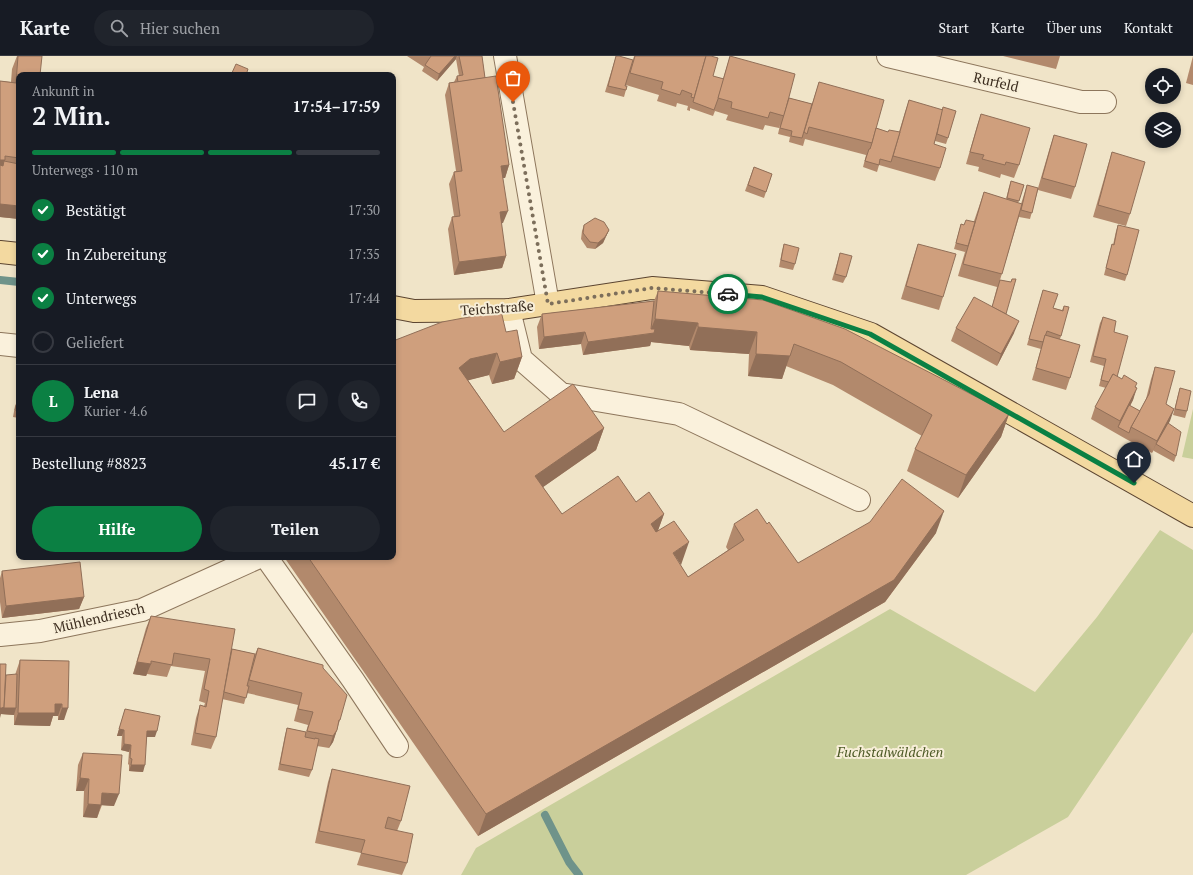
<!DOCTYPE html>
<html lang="de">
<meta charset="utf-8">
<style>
body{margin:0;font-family:"PT Serif",serif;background:#20242c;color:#f1f3f6;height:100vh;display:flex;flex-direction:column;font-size:15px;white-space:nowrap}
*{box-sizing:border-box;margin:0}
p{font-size:13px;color:#9ea1a6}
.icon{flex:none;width:22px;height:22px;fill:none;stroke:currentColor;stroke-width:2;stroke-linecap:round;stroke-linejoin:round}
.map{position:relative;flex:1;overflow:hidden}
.details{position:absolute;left:16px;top:16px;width:380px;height:488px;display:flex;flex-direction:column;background:#171b24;border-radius:8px;box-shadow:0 2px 6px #0003}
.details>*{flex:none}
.buttons{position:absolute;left:1145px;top:12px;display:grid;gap:8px}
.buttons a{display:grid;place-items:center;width:36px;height:36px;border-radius:50%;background:#171b24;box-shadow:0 2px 6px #0003;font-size:20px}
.pin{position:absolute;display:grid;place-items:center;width:34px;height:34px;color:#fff;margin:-41px -17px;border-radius:50% 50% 50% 0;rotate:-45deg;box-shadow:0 0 4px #0007}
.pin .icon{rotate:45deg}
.courier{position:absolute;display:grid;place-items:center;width:40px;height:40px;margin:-20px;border:3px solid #0b8043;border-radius:50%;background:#fff;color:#222;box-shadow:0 1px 5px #0007}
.head em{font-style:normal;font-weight:800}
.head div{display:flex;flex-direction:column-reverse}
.head{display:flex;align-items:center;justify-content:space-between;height:68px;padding:0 16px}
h1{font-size:26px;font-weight:800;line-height:30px}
.bar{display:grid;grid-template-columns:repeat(4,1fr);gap:6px 4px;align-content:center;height:48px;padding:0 16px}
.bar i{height:5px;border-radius:3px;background:#363941}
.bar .active{background:#0b8043}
.bar p{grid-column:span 4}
.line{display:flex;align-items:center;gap:10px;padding:0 16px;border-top:1px solid #363941}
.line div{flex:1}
.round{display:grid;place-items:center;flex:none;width:42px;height:42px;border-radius:21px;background:#20242c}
ol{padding:0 16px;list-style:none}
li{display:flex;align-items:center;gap:12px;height:44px}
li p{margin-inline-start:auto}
li .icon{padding:4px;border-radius:50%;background:#0b8043;color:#fff;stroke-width:4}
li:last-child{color:#9ea1a6}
li i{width:22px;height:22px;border:2px solid #363941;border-radius:50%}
.action{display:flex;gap:8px;margin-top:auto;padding:8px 16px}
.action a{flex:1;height:46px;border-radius:24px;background:#0b8043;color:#fff;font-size:16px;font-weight:800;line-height:46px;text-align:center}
.action a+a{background:#20242c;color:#f1f3f6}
header{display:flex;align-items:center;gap:24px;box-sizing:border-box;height:56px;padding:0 20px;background:#171b24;border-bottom:1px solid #363941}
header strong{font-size:19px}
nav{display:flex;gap:22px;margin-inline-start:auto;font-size:14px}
.search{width:280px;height:36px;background:#20242c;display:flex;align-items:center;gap:10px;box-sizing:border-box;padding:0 14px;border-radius:22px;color:#9ea1a6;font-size:15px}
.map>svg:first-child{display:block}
</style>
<header>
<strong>Karte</strong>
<div class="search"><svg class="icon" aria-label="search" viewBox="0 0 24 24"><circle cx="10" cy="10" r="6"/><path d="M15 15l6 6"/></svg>Hier suchen</div>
<nav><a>Start</a><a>Karte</a><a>Über uns</a><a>Kontakt</a></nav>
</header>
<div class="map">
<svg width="1193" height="819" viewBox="0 0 1193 819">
<rect width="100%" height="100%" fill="#f0e4c8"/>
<!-- green -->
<g fill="#c9cf9b">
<path d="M1193,353V403L1182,401Z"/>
<path d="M1160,474L1193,494V576L1068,761L966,819H461L476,792L890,553L1035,636L1097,561Z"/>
</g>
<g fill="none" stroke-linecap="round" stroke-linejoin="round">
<!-- stream -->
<g stroke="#6f938a" stroke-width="8">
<path d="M0,224L19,226"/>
<path d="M545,759L569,806L579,819"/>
</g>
<defs>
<g id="minor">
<path d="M505,0L548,248"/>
<path d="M888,0L1081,46H1105"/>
<path d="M509,254L521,303L561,338L679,358L859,444"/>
<path d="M0,288L19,290"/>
<path d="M266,501L353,624L397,690"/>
<path d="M0,579L40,575L142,554L259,501"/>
</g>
<g id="major">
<path d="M0,196L19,198"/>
<path d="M393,251L414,255L509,254L652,232L762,241L871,278L1193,460"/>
</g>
</defs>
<!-- minor casing -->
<use href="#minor" stroke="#8d765c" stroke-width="24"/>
<!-- major casing -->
<use href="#major" stroke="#5b4430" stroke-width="24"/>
<!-- minor -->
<use href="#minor" stroke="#faf1dc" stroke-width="22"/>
<!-- major -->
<use href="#major" stroke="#f3d9a0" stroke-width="22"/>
</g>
<!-- wall -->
<g fill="#b2896c">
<path d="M17,0H42L19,19V163L0,161V25L11,26L12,13Z"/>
<path d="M407,0H457L456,3L437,25L422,15L424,11Z"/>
<path d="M457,0H482L485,22L509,109L505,122H503V167H501L506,200L502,212L454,219L448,173L452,161L454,160L449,128L454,116L456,115L445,39L449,27L454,26L457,20H459L456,3Z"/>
<path d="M616,0L633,4L634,0H711L713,20L723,23L730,0L789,42L812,48L819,26L876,72L888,76H899L905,56L909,44L948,82L946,88L935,85L934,88L940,112L935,125L879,109L877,116L863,111L866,99L805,83L803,90L789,86L790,81L778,78L780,69L779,72L765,69L763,74L726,64L728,59L715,55L713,60L690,52V55L687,54L688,50L677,47L676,51L657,45L659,39L626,29L625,30H627L624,41L605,36Z"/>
<path d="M1003,0H1060L1056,13Z"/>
<path d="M1193,0V29L1186,27Z"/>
<path d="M981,58L1019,109L1014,122L1001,118L1000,122L978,115L979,111L966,108L977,70Z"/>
<path d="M1054,79L1075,131L1071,143L1038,134L1030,163L1019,161L1000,224L1011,226L1012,223L1006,258L1014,277L997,310L951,285L956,272L992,251L997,231L958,220L965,196L954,193L961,168L964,169L974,165L984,136L1006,143L1009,131L1011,125L1024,129L1018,147L1021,148L1027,129L1038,132L1050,91Z"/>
<path d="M1112,96L1130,158L1126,170L1093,161L1108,109Z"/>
<path d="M754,111L772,118L764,142L745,135Z"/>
<path d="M584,169L609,174L603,187L595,193L587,192L581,183L582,175Z"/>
<path d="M1118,169L1127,219L1125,225L1104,219L1110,195L1112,188L1113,189L1116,175Z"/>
<path d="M784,188L795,208L793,214L779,211L782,195Z"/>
<path d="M918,188L943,241L939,254L901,243L914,200Z"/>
<path d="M840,197L846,221L843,227L832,224Z"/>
<path d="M1043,234L1053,252L1062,254L1064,250L1061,280L1060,283L1070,322L1066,334L1032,324L1041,293L1027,289Z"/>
<path d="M658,235L1009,358L1001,381L958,442L907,415L915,393L922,380L833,329L786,310L782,323L748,320L749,298L690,294L689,290L651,286L650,290L583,299L581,288L539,293L537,271L542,258L654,245Z"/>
<path d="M1103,261L1114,276L1117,321L1136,331L1133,344L1130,350L1140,355L1146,343L1151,323L1155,311L1166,348L1174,353L1168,368L1176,400L1174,406L1154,395V394L1152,397L1126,383L1091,363L1095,351L1106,332L1099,330L1104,310L1090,306L1100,267Z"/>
<path d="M506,276L522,301L514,323L492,328L489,319L468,324L504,376L604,372L596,394L543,431L562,458L636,446L664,458L658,474L688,521L728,494L726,491L734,468H767L798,507L936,477L885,546L478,780L284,501H393V285Z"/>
<path d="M1180,332L1187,355L1185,362L1173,359L1178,339Z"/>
<path d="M18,343H19V362L13,361L15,350Z"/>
<path d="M2,515L84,541L79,553L2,562L0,546V522Z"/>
<path d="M151,560L232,593L255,598L258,592L323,612L340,664L333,686L329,692L317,690L312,714L309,721L278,714L285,679L287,672L306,676L308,669L294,665L298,649L247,637L244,648L222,643L216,681L211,693L191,689L196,662L200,649L204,650L205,647L199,645L205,615L171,610L167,621L147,618L146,620L133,618L146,572Z"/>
<path d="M20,604L69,605L64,664H58V660H53L50,670L14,669V658V659L1,658L6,619H15Z"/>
<path d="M125,653L155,681H147L143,716L129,715V709L128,708L129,696L121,694L122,680H117Z"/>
<path d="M83,697L114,750L102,749L97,762L83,761L84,735H76L78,709Z"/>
<path d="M332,713L401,765L397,775L407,807L402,819L357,809L361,797L315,787L328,726Z"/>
</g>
<!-- shaded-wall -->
<g fill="#916f58">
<path d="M455,0H457L456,3L437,25L439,18Z"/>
<path d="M0,104H5L0,117Z"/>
<path d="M509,109L505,122H497L501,110Z"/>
<path d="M0,148L19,150V163L0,161Z"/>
<path d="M508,155L503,167L495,168L500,156Z"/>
<path d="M609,174L603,187L595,193L598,187Z"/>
<path d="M506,200L502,212L454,219L459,206Z"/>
<path d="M655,263L698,267L689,290L651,286L650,290L583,299L588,286L649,278Z"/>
<path d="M1019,265L1014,277L997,310L1001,298Z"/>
<path d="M698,271L757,276L749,298L690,294Z"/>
<path d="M585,276L581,288L539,293L544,281Z"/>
<path d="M794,288L782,323L748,320L756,298Z"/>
<path d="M497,297L489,319L462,326L459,312L470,303Z"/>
<path d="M522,301L514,323L492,328L500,306Z"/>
<path d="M1137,332L1133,344L1119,371H1118L1120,365Z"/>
<path d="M1174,353L1170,365L1157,389L1156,388L1152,397L1157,385Z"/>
<path d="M1009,358L1001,381L958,442L966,419Z"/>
<path d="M604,372L596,394L526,443L535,420Z"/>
<path d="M944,455L936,477L885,546L478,780L486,758Z"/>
<path d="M664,458L656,480L651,468Z"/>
<path d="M689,486L681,509L673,497Z"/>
<path d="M84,541L79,553L2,562L6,550Z"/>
<path d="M137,606L151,608L146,620L133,618Z"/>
<path d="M55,648H62L58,660H53L50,670L14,669L18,657Z"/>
<path d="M0,652H16L14,659L1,658L0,662Z"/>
<path d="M62,652H68L64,664H58Z"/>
<path d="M119,673L124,674L122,680H117Z"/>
<path d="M337,674L333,686L329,692L333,680Z"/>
<path d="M147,675H157L155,681H145Z"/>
<path d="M124,688L131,689L129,696L121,694Z"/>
<path d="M131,709H145L143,716L129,715Z"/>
<path d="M80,722L89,723L84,735H76Z"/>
<path d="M102,737L119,738L114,750L98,749Z"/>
<path d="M88,748L101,749L97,762L83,761Z"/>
</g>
<!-- building -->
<g fill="#cf9f7d" stroke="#916f58">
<path d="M18,0H42L40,19H19V102L5,100V104H0V25L16,27Z"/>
<path d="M431,0H455L439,18L425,9Z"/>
<path d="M459,0H482L485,22L458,26L457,20L463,19Z"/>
<path d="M616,0H619L633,4L625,30H627L626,34L608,30Z"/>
<path d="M635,0H706L694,42L691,41L692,38L682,34L680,39L661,33L663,26L630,17Z"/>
<path d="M706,0H711L718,2L713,20L724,23L718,43L714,54L693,46Z"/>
<path d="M730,0L795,18L784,60L770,56L768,62L731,52L732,46L718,42Z"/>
<path d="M236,8L248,13L246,19H231Z"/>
<path d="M496,20L509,109L501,110L508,155L500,156L506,200L459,206L452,161L460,160L454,116L462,115L449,27Z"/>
<path d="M819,26L884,44L872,87L809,71L807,78L804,76Z"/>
<path d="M789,42L812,48L802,82L791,80L792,75L780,72Z"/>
<path d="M909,44L943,54L934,88L946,92L940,112L893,100Z"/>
<path d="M943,51L956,55L948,82L937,78Z"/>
<path d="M981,58L1030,72L1019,109L1006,106L1005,109L982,103L984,99L970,96Z"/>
<path d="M876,72L888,76L889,74L900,76L891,106L880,103L879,109L865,105L869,93H870L872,87Z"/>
<path d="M1054,79L1087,88L1075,131L1042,122Z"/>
<path d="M1112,96L1145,106L1130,158L1098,149Z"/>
<path d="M4,105L19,108V150L0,148V109L3,110Z"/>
<path d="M754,111L772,118L766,136L748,129Z"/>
<path d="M1011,125L1024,129L1019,145L1007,142Z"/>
<path d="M1027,129L1038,132L1032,157L1021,154Z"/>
<path d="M984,136L1022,148L1002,218L963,208Z"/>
<path d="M595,162L604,166L609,174L605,181L598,187L590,186L583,177L584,169Z"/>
<path d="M966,164L975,166L968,190L956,187L961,168L964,169Z"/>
<path d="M1118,169L1139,174L1127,219L1106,212L1112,188L1114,189Z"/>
<path d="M784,188L799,192L795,208L781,204Z"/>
<path d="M918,188L956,198L943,241L906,230Z"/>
<path d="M840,197L852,200L846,221L835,218Z"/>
<path d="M1012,223H1016L1006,258L992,251L1000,224L1011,226Z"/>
<path d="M1043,234L1058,238L1053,252L1063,255L1064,250L1069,251L1061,280L1047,275L1043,286L1029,283Z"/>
<path d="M658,235L763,244L845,273L948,326L1009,358L966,419L915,393L932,359L841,306L794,288L790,300L756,298L757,276L698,271V267L655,263Z"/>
<path d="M974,241L1019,265L1001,298L956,272Z"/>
<path d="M654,245L651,273H655L654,277L588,286L585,276L544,281L542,258Z"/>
<path d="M501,255L506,276L517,274L522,301L500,306L497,297L470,303L459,312L504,376L573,328L604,372L535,420L562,458L618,420L636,446L649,436L664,458L651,468L656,476L674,465L689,486L673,497L688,521L744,484L734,468L757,453L767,468L769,466L798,507L870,466L902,423L944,455L894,524L486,758L308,501H393V285L442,266Z"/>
<path d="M1103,261L1116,265L1114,276L1128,280L1117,321L1113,318L1109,326L1101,324L1106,303L1093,300Z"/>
<path d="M1045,279L1080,289L1070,322L1036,312Z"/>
<path d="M1155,311L1175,315L1166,348L1174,353L1157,385L1131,371L1149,338Z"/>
<path d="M1113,318L1122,323L1124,319L1137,327L1135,331L1137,332L1120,365L1095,351Z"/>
<path d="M1180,332L1191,335L1187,355L1175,353Z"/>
<path d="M18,343H19V355L15,354Z"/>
<path d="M1129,349L1140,355L1131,371L1129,377L1118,371Z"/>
<path d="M1168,367L1181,376L1176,400L1156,388Z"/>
<path d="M80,506L84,541L6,550L2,515Z"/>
<path d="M151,560L235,573L216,681L195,677L200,649L206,651L209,635L204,633L210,603L174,597L172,609L151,605V608L137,606Z"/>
<path d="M258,592L323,609V612L347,639L340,664H339L337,674L333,680L307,675L313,656L298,653L302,637L249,624Z"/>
<path d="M232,593L255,598L247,630H249L246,642L224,636Z"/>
<path d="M20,604L69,605L68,652H62V648H55V657H18Z"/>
<path d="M0,608H6L4,652H0Z"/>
<path d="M17,618L16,652H2H4L6,619Z"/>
<path d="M125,653L160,660L157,675H147L145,709H131L132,703L130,702L131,689L124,688V674L119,673Z"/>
<path d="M287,672L306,676L305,681L315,683V682L319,683L312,714L280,708Z"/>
<path d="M83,697L122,699L119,738L102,737L101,749L88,748L89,723L80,722Z"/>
<path d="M332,713L410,730L401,765L388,761L385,772L413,778L407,807L361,797L365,784L319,775Z"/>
</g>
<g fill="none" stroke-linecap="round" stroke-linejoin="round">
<!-- done -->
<path stroke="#7c6e5b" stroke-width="4" stroke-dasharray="0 7.2" d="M513,46L548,248L652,232L728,238"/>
<!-- route -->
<path stroke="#0b8043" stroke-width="5" d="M728,238L762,241L870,278L1134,427"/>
</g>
<g text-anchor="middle" stroke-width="4" stroke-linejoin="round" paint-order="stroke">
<!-- street labels -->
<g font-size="14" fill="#3d2e20" stroke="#f7eed8">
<text transform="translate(996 26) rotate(13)" y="5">Rurfeld</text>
<text transform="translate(497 252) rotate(-4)" y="5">Teichstraße</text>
<text transform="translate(99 562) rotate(-13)" y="5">Mühlendriesch</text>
</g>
<!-- park labels -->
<g font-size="14" font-style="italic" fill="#4d5a26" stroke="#f7eed8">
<text x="890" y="701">Fuchstalwäldchen</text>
</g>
</g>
</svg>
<div class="buttons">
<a><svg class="icon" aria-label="locate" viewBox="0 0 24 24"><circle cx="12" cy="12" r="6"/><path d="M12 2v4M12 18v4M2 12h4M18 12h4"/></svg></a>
<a><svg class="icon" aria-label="layers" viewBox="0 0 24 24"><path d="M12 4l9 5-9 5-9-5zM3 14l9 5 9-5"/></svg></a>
</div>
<div class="pin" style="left:513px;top:46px;background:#ea580c"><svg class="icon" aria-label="bag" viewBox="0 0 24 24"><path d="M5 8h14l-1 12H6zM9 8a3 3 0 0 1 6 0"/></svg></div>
<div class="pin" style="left:1134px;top:427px;background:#1f2937"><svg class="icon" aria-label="home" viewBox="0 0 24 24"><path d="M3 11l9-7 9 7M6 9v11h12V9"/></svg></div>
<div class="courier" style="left:728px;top:238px"><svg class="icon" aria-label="car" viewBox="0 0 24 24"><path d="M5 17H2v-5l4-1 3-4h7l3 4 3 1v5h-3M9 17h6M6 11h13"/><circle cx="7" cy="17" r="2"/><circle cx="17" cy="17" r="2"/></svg></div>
<section class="details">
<div class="head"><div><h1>2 Min.</h1><p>Ankunft in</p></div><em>17:54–17:59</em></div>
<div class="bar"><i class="active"></i><i class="active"></i><i class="active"></i><i></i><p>Unterwegs · 110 m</p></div>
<ol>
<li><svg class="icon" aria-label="check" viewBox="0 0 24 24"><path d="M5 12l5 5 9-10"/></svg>Bestätigt<p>17:30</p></li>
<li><svg class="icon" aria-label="check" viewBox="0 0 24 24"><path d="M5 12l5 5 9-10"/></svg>In Zubereitung<p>17:35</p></li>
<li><svg class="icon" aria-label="check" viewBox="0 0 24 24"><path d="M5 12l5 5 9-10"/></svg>Unterwegs<p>17:44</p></li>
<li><i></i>Geliefert</li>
</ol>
<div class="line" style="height:72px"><b class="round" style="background:#0b8043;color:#fff">L</b><div><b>Lena</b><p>Kurier · 4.6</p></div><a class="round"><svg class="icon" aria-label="chat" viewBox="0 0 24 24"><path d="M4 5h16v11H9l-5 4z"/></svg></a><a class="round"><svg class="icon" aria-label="phone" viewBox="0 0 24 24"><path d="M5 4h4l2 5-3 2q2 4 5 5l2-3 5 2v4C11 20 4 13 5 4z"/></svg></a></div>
<div class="line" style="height:52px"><div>Bestellung #8823</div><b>45.17 €</b></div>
<div class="action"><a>Hilfe</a><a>Teilen</a></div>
</section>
</div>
